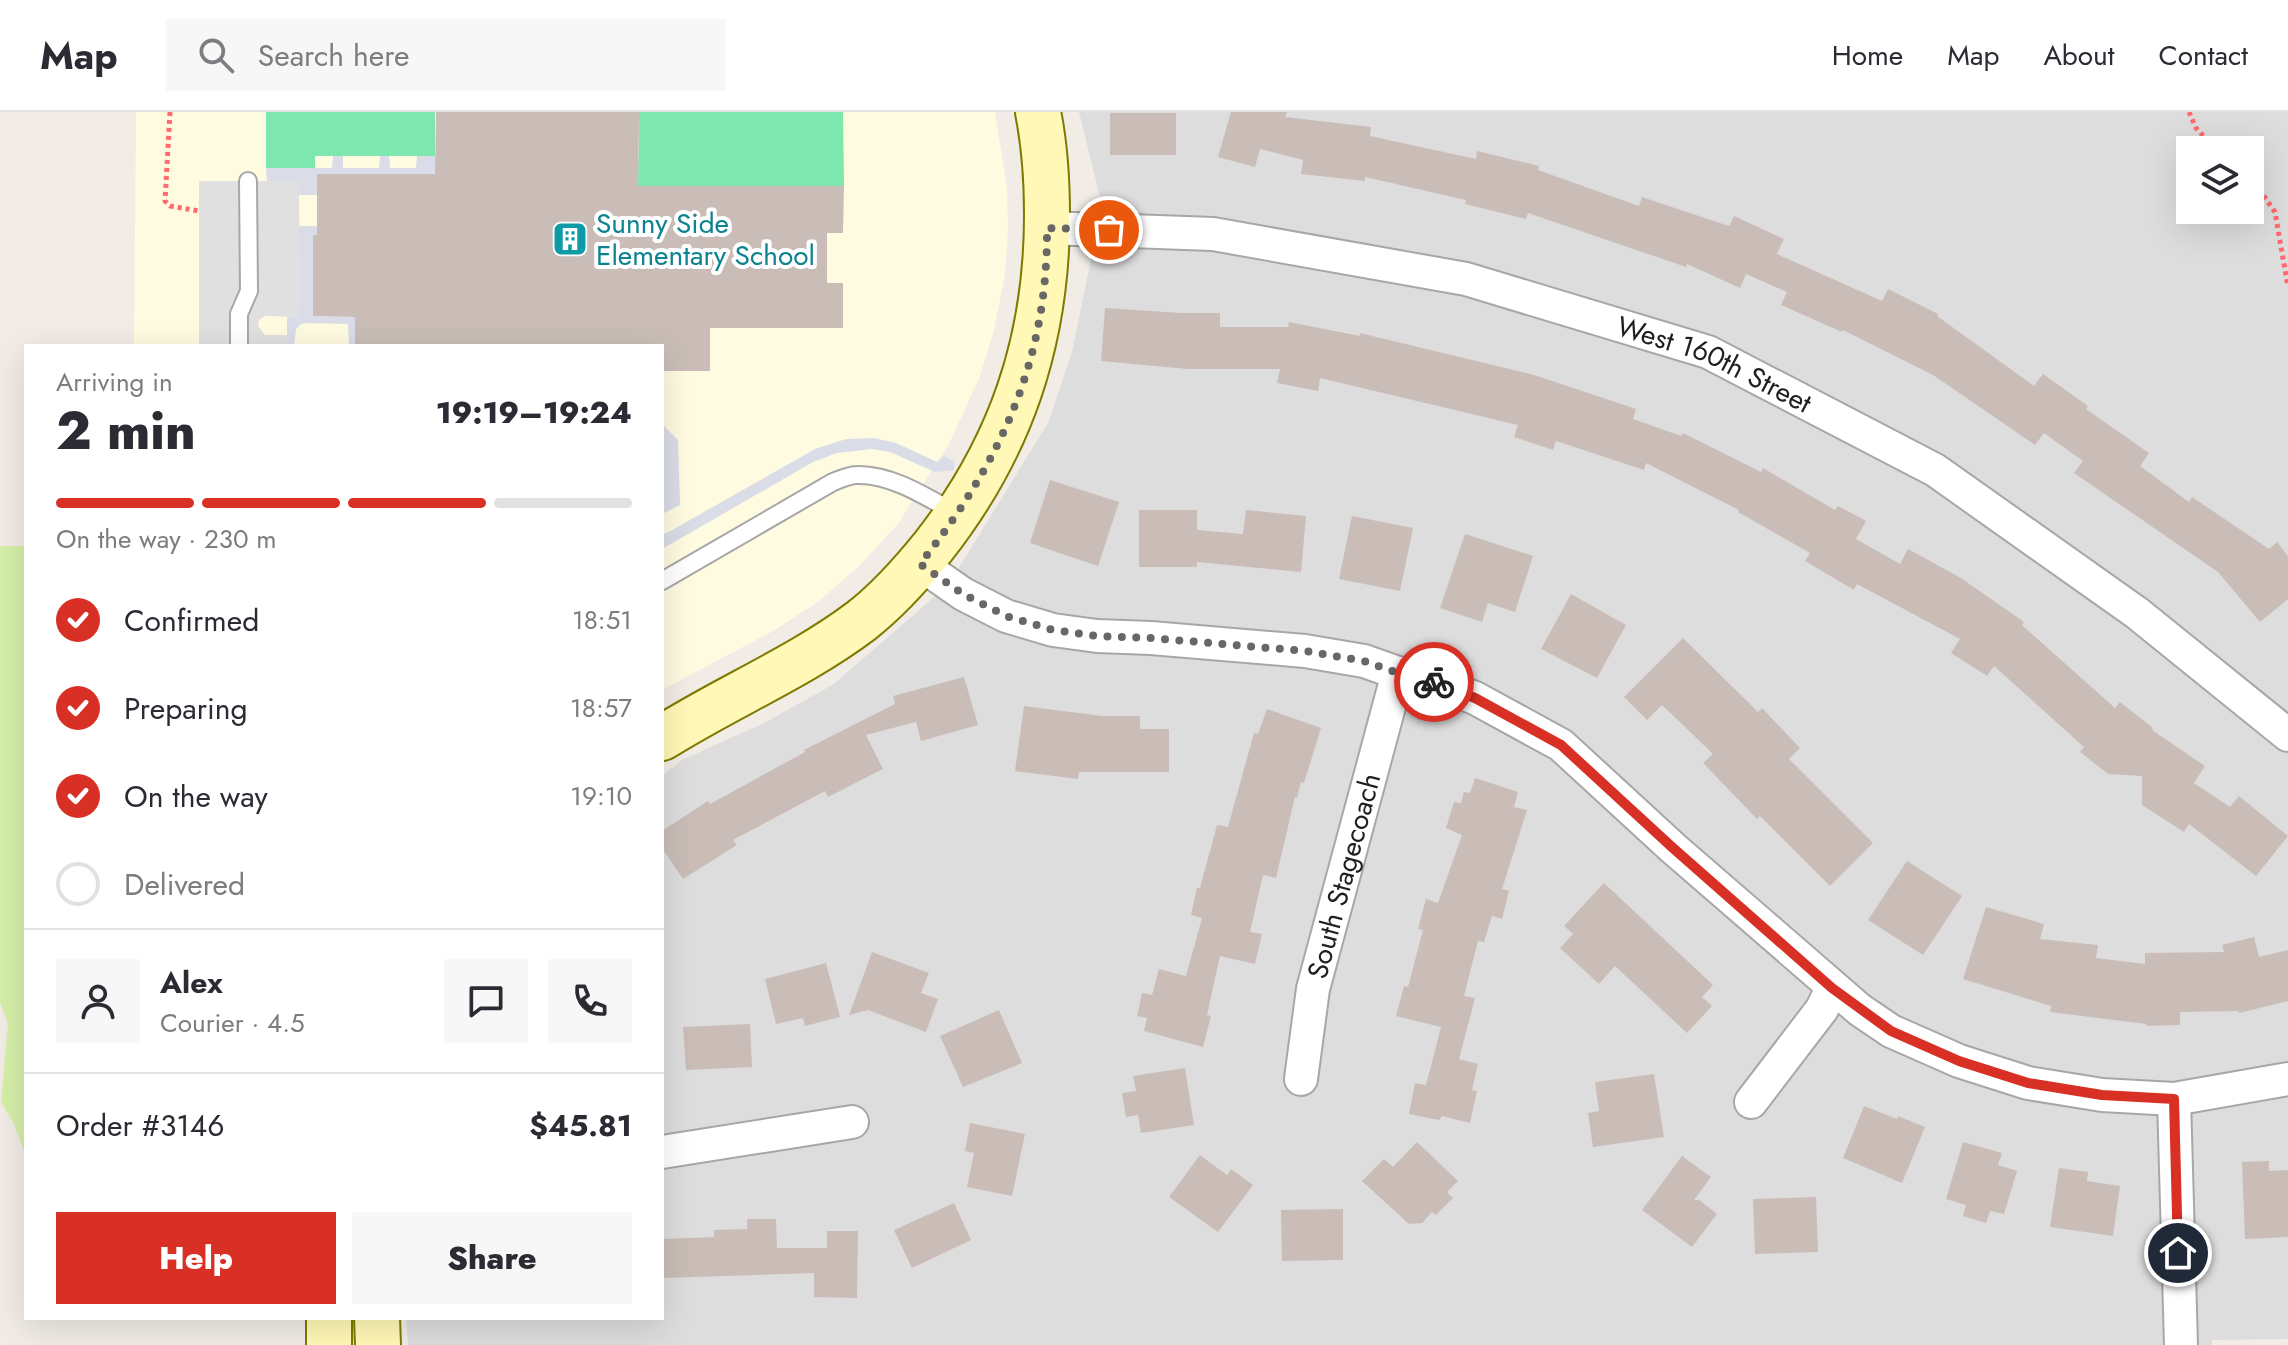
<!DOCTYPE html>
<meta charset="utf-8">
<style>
body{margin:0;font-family:Jost,sans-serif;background:#f7f7f7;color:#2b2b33;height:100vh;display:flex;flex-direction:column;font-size:30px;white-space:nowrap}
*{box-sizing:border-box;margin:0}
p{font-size:26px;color:#7c7c81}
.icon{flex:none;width:44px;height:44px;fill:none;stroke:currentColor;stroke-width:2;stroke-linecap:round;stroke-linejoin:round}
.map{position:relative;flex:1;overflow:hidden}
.drawer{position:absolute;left:24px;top:232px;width:640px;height:976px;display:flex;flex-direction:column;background:#fff;border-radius:0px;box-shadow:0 8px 32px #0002}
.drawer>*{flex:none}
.fabs{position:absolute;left:2176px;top:24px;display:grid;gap:16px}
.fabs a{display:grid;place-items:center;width:88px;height:88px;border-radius:0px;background:#fff;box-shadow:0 8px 32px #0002;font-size:40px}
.pin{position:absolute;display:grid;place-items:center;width:68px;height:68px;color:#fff;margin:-34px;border:4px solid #fff;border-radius:50%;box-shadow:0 2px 8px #0007}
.courier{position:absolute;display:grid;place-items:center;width:80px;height:80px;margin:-40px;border:6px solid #d93025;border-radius:50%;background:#fff;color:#222;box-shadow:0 2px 10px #0007}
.overview em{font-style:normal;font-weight:800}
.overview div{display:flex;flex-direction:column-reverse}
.overview{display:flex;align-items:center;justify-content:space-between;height:136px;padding:0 32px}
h1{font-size:52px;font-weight:800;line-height:60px}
.bar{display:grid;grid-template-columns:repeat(4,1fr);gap:12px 8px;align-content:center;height:96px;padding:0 32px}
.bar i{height:10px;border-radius:6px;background:#e1e1e2}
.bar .current{background:#d93025}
.bar p{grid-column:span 4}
.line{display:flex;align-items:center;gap:20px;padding:0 32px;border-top:2px solid #e1e1e2}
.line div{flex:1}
.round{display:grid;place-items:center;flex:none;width:84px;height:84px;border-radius:0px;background:#f7f7f7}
ol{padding:0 32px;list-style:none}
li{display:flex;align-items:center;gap:24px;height:88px}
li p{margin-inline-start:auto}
li .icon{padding:8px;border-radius:50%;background:#d93025;color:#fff;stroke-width:4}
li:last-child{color:#7c7c81}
li i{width:44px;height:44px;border:4px solid #e1e1e2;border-radius:50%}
.cta{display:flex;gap:16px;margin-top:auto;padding:16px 32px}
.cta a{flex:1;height:92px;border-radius:0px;background:#d93025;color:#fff;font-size:32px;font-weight:800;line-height:92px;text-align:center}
.cta a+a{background:#f7f7f7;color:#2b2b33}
header{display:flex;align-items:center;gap:48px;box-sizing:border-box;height:112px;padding:0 40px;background:#fff;border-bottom:2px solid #e1e1e2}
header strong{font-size:38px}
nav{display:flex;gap:44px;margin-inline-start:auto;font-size:28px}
.search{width:560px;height:72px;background:#f7f7f7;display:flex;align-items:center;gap:20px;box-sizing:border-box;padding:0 28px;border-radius:0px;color:#7c7c81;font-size:30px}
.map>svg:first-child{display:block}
</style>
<header>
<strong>Map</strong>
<div class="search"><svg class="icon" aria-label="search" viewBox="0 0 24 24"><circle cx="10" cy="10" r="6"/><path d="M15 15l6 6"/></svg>Search here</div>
<nav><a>Home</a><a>Map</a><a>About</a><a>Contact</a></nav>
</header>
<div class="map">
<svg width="2288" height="1233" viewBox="0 0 2288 1233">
<rect width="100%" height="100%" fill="#f1ece6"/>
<!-- residential -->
<path fill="#dedddd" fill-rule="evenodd" d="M1079,0H2288V1227L2212,1228V1233H408L406,1206H662V664L682,648L764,611L834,572L949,472L1049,309L1072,240L1102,93ZM2190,38H2250V98H2190Z"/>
<!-- education -->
<path fill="#fffbe1" d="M136,0H995L1007,76L1008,118L1005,162L994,218L980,264L950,330L898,412L858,455L819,489L775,518L662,578V234H134Z"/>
<!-- grass -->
<path fill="#d5efa8" d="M0,434H26V1044L13,1010L1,990L8,912L0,890Z"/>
<!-- pitch -->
<g fill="#7ee7af">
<path d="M266,0H435V44H315V56H266Z"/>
<path d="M639,0H843L844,74H638Z"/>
</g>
<!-- parking -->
<path fill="#e0e0e0" d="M199,69H299L300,205L265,204L259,208L258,214L265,223H287V234H199Z"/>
<!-- plaza -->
<g fill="#dadce7">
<path d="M333,44H343V56H379L380,44H389L390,56H416L417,44H435L485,62L317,83H299V69H267L266,56H332Z"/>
<path d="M299,114H317V123L313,124V204L355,205V234H349L348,212L307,211L301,212L296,217L294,234H287V205L300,204Z"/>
<path d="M662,312L678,328L680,393L662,402Z"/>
<path d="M874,326L896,331L937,350L944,344L954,349V358L935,360L890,340L872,337L837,341L813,350L662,437V422L667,421L815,337L846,327Z"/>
</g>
<!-- building -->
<g fill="#cabdb8">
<path d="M436,0H639L638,74H844L843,121H827V171H843V216H710V259H664L662,234H355V205L313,204V123H317V62H435Z"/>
<path d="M1231,0H1287L1285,5L1371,15L1370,24L1476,47L1477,39L1539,54L1538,58L1639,94L1642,85L1729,114L1734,104L1784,127L1777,142L1882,189L1888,177L1938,202L1937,204L2034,274L2043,262L2088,294L2086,297L2149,341L2140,354L2189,390L2192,385L2269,437L2277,430L2288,444V487L2260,510L2218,460L2074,361L2083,349L2044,321L2035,333L1933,263L1843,218L1842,220L1781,193L1787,180L1746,162L1740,176L1687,152L1686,155L1528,101L1526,107L1465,92L1466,88L1365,65V69L1301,62L1303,48L1260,37L1255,55L1218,45Z"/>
<rect x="1110" y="1" width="66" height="42"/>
<path d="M1105,196L1181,201H1220V215H1288L1289,210L1360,224V221L1534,263L1636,297L1633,307L1681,324L1683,321L1761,360L1763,356L1835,398L1838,394L1866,409L1856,427L1900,452L1908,437L1961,466L2024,510L2022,513L2115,596L2120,590L2153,616L2152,618L2205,654L2194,671L2230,695L2239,684L2288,724L2256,764L2189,712L2184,720L2142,693V664L2108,662L2080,640L2084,635L1994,554L1987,564L1951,541L1960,527L1857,472L1854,478L1805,449L1810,441L1738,400L1739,398L1646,351L1644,358L1556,329L1553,338L1514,325L1518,313L1320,266L1318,279L1277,271L1280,257H1188L1101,249Z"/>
<path d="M1050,368L1119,390L1098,454L1030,431Z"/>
<path d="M1139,398H1197V418L1243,422L1246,398L1306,404L1301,460L1197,450V455H1139Z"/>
<path d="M1352,404L1413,416L1400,479L1339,467Z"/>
<path d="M1465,422L1533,444L1515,500L1488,491L1482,510L1440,496Z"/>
<path d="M1571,482L1626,513L1597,566L1541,537Z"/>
<path d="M1683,526L1758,600L1762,596L1800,636L1789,647L1873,731L1830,774L1760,704L1757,707L1703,651L1713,642L1662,593L1647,608L1624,585Z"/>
<path d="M964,565L978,613L921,629L916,610L866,623L883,657L828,685L825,679L733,728L737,733L683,767L662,736V719L708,689L710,692L805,640L804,638L895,592L893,584Z"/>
<path d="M1024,594L1102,604H1140V617H1169V660H1079L1078,667L1015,659Z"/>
<path d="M1267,597L1321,616L1304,671L1301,670L1297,686L1295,685L1276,766L1263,763L1250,820L1262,822L1255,852L1220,844L1207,903L1211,904L1203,935L1144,919L1147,906L1137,904L1142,881L1152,883L1159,857L1186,864L1202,806L1191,803L1197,776H1200L1217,713L1228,715L1254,621L1258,622Z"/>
<path d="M1475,666L1518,680L1514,695L1527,698L1502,777L1509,779L1502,807L1492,804L1484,830L1478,829L1464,884L1475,886L1459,947L1478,952L1472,978L1477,979L1470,1011L1442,1004L1439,1008L1409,1002L1415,971L1426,973L1441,915L1396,904L1404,874L1408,875L1423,818L1418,817L1426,787L1438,791L1462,723L1446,716L1454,690L1461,691L1464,680L1470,681Z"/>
<path d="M1907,749L1962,784L1923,843L1868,808Z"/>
<path d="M1604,771L1713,873L1702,885L1712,894L1687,921L1615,854L1599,872L1560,836L1573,822L1564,814Z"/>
<path d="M1986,795L2044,812L2040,827L2098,833L2096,846L2145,852V841L2224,840L2222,833L2254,825L2259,845L2288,838V889L2239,901L2238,899L2180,900V913L2146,914V912L2050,900L2051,894L1963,867Z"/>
<path d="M872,840L929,861L921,881L938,887L926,920L868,898L849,903Z"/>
<path d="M826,851L840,905L805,914L803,906L776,912L765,867Z"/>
<path d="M999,898L1022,951L963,975L940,924Z"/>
<path d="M750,912L752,955L686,958L683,915Z"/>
<path d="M1185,956L1194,1013L1141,1021L1138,1003L1126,1005L1122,981L1136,979L1133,964Z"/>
<path d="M1654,962L1664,1025L1593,1035L1588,1001L1599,999L1595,970Z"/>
<path d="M1864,994L1897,1007L1898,1004L1925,1015L1902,1071L1843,1046Z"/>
<path d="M970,1011L1025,1022L1012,1084L967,1075L974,1041L965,1039Z"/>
<path d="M1417,1030L1458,1069L1447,1080L1453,1086L1436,1103L1432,1100L1422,1111L1409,1112L1362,1069L1384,1047L1393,1055Z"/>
<path d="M1963,1030L2002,1041L1998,1053L2017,1059L2004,1102L1990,1099L1986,1111L1963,1104L1966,1093L1946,1087Z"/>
<path d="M1200,1043L1227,1063L1231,1057L1253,1073L1218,1120L1169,1085Z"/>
<path d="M1682,1044L1711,1065L1694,1088H1699L1717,1102L1692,1135L1642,1098Z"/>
<path d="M2269,1049V1059L2288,1058V1125L2245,1127L2242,1050Z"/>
<path d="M2059,1056L2088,1060L2087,1069L2120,1074L2113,1124L2050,1115Z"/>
<path d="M1816,1085L1818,1140L1755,1142L1753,1087Z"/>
<path d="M954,1091L971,1128L912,1156L894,1118Z"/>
<path d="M1343,1097V1148L1282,1149L1281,1098Z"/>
<path d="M747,1107H776L777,1136H827V1119H858L857,1186L814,1185V1161L662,1166V1127L714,1125V1118L747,1117Z"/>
</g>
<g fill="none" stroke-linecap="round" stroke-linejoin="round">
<defs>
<g id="lane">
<path d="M239,234V202L249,179L248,69"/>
<path d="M662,469L833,370C841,367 849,363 857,363C892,362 928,386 957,402"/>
</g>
<g id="street">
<path id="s1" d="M1047,116L1213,122L1466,167L1708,240L1935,358L2137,501L2288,623"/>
<path d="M920,452L963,482L1006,504L1053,518L1097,524L1151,526L1305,539L1364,549L1398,561L1426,567L1475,586L1561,633L1673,736L1860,898L1891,919L1959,949L2028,971L2102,983L2174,987L2288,967"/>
<path id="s2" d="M1301,967L1313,877L1398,561"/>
<path d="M2174,987L2181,1233"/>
<path d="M1751,990L1822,897L1832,876"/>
<path d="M662,1040L852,1010"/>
</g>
<g id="secondary">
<path d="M662,626C727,585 800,555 861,509C888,488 912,461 933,435C1011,336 1047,229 1047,103C1047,67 1045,35 1038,0"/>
<path d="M377,1206L378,1233"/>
<path d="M329,1233V1206"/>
</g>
</defs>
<!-- lane casing -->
<use href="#lane" stroke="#a7a7a7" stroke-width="20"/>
<!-- street casing -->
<use href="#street" stroke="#a7a7a7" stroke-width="36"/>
<!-- secondary casing -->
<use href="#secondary" stroke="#7e7a00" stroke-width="48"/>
<!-- path -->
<g stroke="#ff696f" stroke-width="5" stroke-dasharray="4 4" stroke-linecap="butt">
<path d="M170,0L165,89L170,94L199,99"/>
<path d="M2189,0L2196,16L2216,38"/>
<path d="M2250,64L2275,100L2288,175"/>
</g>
<!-- lane -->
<use href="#lane" stroke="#fff" stroke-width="16"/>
<!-- street -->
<use href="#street" stroke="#fff" stroke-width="32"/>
<!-- secondary -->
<use href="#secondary" stroke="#fff8b6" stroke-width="44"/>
</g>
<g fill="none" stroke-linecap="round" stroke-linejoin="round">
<!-- done -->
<path stroke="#696765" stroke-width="8" stroke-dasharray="0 14.4" d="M1109,118L1047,116C1048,249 1001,349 920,452L963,482L1006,504L1053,518L1097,524L1151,526L1305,539L1364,549L1398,561L1434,570"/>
<!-- route -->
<path stroke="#d93025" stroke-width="10" d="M1434,570L1475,586L1561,633L1673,736L1832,876L1891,919L1959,949L2028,971L2102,983L2174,987L2178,1141"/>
</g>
<!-- icons -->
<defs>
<symbol id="building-square" viewBox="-11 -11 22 22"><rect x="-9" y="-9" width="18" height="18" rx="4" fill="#0f9aa8" stroke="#fff"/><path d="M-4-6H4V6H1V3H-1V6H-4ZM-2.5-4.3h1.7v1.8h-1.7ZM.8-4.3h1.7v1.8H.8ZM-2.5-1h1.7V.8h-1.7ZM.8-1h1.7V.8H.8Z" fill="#fff"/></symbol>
</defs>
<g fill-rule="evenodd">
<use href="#building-square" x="550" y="107" width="40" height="40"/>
</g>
<g text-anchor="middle" stroke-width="8" stroke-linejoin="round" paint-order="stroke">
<!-- culture labels -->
<g font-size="28" fill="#0d838f" stroke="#fff" text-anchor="start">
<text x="596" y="121">Sunny Side<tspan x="596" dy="32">Elementary School</tspan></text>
</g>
<!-- street labels -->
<g font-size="28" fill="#202020" stroke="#fff">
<text dy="10" stroke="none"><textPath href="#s1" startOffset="686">West 160th Street</textPath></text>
<text dy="10" stroke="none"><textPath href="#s2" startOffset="208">South Stagecoach</textPath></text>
</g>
</g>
</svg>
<div class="fabs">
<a><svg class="icon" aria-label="layers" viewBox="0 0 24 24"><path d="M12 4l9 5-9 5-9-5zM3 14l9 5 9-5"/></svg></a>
</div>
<div class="pin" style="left:1109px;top:118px;background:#ea580c"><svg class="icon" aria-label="bag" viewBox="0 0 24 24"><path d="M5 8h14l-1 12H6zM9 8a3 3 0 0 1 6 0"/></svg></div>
<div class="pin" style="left:2178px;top:1141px;background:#1f2937"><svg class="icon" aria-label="home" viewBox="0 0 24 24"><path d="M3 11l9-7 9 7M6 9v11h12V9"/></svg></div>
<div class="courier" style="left:1434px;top:570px"><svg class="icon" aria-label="bike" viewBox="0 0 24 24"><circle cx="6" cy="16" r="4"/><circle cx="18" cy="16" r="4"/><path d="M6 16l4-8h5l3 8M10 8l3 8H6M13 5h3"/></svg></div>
<section class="drawer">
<div class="overview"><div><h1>2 min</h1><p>Arriving in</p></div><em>19:19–19:24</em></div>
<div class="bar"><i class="current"></i><i class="current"></i><i class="current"></i><i></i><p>On the way · 230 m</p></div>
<ol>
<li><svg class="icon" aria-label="check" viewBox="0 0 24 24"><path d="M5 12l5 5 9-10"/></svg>Confirmed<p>18:51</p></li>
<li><svg class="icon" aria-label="check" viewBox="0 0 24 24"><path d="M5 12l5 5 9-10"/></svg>Preparing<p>18:57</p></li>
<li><svg class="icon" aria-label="check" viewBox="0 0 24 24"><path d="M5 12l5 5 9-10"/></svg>On the way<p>19:10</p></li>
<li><i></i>Delivered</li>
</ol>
<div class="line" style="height:144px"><a class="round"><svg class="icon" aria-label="person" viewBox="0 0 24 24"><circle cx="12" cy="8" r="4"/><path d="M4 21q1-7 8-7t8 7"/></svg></a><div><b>Alex</b><p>Courier · 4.5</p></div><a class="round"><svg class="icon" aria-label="chat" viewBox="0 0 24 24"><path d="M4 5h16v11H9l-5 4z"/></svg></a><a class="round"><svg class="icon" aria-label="phone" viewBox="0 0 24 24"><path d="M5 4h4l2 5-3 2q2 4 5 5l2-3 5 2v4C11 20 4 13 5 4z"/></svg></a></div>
<div class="line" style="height:104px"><div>Order #3146</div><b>$45.81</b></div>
<div class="cta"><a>Help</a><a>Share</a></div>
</section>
</div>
